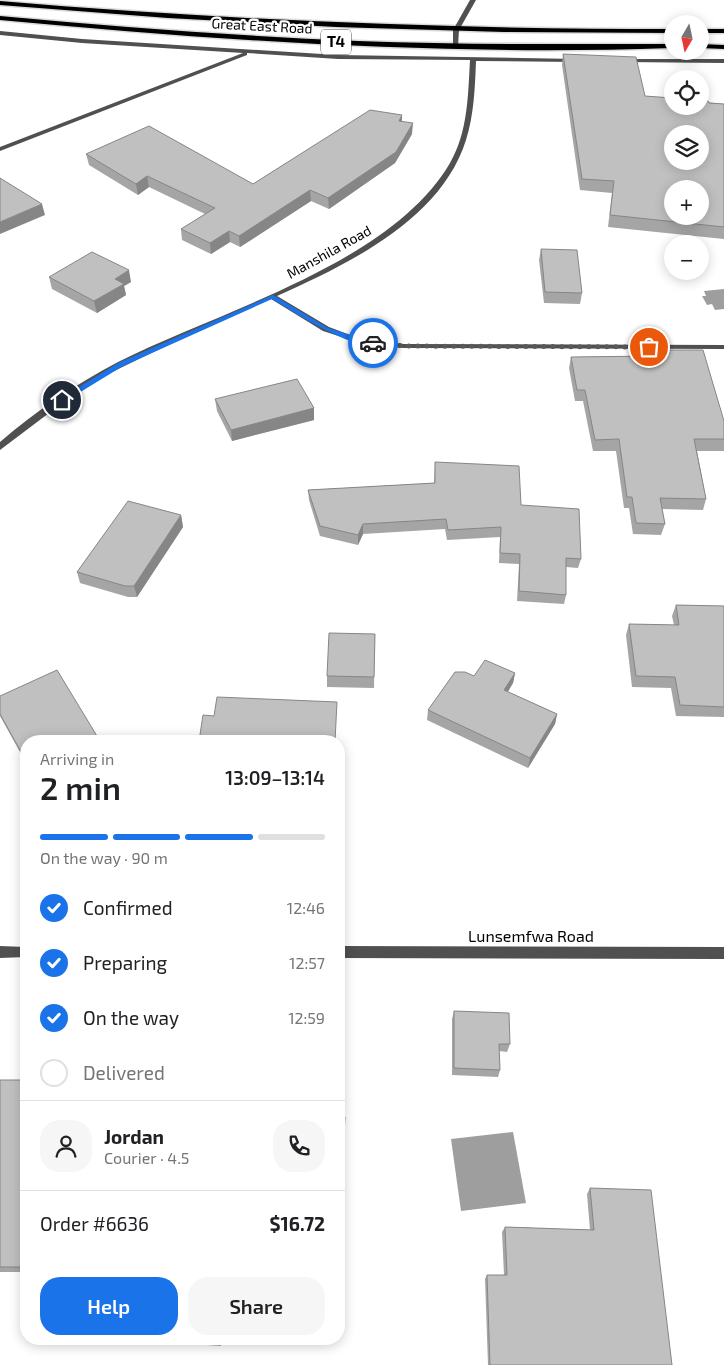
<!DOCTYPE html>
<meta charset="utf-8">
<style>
body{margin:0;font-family:"Exo 2",sans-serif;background:#f6f6f6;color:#202124;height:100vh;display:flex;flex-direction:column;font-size:19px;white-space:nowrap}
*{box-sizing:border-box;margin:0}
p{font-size:16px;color:#757577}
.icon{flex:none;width:28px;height:28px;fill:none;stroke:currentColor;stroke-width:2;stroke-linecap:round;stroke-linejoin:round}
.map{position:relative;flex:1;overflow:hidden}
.side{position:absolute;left:20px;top:735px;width:325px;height:610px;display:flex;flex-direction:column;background:#fff;border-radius:20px;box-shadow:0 2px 12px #0003}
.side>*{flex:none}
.needle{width:32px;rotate:189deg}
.buttons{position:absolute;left:664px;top:15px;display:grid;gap:10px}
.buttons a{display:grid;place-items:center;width:45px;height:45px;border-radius:50%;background:#fff;box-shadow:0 2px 12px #0003;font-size:25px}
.pin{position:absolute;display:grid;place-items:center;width:42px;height:42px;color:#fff;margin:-21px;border:2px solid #fff;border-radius:50%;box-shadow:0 1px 5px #0007}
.courier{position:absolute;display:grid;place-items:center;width:50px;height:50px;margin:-25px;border:4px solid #1a73e8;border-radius:50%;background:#fff;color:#222;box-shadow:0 1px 6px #0007}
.overview em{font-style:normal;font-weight:600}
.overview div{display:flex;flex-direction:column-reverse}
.overview{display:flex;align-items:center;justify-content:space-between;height:85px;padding:0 20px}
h1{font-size:32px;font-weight:600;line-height:38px}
.bar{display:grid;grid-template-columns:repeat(4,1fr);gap:8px 5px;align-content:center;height:60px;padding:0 20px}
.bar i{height:6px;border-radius:4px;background:#e0e0e0}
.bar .current{background:#1a73e8}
.bar p{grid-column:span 4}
.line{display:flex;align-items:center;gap:12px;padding:0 20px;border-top:1px solid #e0e0e0}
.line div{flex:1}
.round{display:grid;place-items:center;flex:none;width:52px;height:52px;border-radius:20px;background:#f6f6f6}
ol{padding:0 20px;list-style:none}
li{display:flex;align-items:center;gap:15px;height:55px}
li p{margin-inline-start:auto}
li .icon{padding:5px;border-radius:50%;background:#1a73e8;color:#fff;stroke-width:4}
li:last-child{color:#757577}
li i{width:28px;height:28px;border:2px solid #e0e0e0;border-radius:50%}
.action{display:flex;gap:10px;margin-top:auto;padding:10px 20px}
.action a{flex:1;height:58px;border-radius:20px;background:#1a73e8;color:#fff;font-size:20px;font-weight:600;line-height:58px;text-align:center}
.action a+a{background:#f6f6f6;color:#202124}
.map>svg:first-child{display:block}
</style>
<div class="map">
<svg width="724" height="1365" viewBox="0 0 724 1365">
<rect width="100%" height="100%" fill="#fff"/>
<!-- water -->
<g fill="#9e9e9e">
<path d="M724,289V309L715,310L712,304L707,305L702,296H706L704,291Z"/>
<path d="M513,1132L526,1203L461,1211L451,1139Z"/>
</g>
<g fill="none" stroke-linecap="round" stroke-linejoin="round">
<defs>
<g id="primary">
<path d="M0,1C224,20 447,29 672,29V33L504,32L336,27L168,18L0,5Z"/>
<path d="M0,16C119,27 239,36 358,41C463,45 567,44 672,44V48C449,56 222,41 0,20Z"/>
<rect x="700" y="29" width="24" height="4"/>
<path d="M700,44L724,45V49L700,48Z"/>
</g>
</defs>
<!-- primary casing -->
<use href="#primary" stroke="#dbdbdb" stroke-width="3"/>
<!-- service -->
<path fill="#505050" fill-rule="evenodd" d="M470,0H476L459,30L458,46L453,47V30Z"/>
<!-- minor -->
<g fill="#505050" fill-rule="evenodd">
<path d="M0,31L82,39L338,55L578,59V61L576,62L476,61C475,87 474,115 466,140C441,220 348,264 277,296L329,327L361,339L404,344L724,345V349L404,348L360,343L323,331L271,299L172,343L108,374L61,404L0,450V442C36,411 76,384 118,362C219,311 391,264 450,163C468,132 468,95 470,60L338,59L247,53V55L0,151V147L243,53L82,43L0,35Z"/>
<path d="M621,59H724V63L623,62L621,61Z"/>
<path d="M0,946L26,947V957L0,958Z"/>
<path d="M339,946L724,947V959L339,958Z"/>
</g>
<!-- primary -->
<use href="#primary" fill="#000" fill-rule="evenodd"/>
</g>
<!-- wall -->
<g fill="#a5a5a5">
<path d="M563,54L645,96L724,104V239L608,227L612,193L580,190L562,65Z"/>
<path d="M402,115V121L412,134L395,163L329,209L311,201L240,247L230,242L211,254L182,240L181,229L205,214L149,187L138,195L89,165L86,154L253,184Z"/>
<path d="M541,249L582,293L580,304L544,303L539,260Z"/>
<path d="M49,277L131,282L124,286L126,295L97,313L52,289Z"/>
<path d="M653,350L724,439V451H697L706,499L703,510L662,509L665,524L661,535L633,534L629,508H624L616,451H593L583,401H575L569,368L571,357L651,356Z"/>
<path d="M215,399L314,408V420L232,441L217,411Z"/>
<path d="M435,462L521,505L581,559L578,568L566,567V595L564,604L517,601L519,564L499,563L500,537L447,540L445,529L363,534L358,545L320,536L309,500L308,490L434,483Z"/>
<path d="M181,515L183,527L137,597H128L80,583L77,572Z"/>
<path d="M676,605L724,606V717L676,716L671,688L632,687L626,635L629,624L674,625L672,616Z"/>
<path d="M375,634L374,688L327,687V676Z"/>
<path d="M515,673L513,683L508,692L557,714L555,724L528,768L427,720L428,710L474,676Z"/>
<path d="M0,696L26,741V763L0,716Z"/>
<path d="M454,1011L510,1044L507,1052L499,1051L500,1070L498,1077L452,1075V1019Z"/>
<rect x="0" y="1080" width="26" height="192"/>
<path d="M339,1117L345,1127L341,1213H339Z"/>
<path d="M590,1188L672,1365H488L485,1279L487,1275H504L502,1232L505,1227L590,1230L587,1194Z"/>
<path d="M176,1339H221V1346L177,1343L176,1341Z"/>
</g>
<!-- shaded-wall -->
<g fill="#868686">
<path d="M402,115V126L399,121Z"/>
<path d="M413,123L412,134L395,163L329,209L328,198Z"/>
<path d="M147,176L149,187L138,195L136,184Z"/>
<path d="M310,190L311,201L240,247L239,236Z"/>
<path d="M42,204L45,215L0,234V222Z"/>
<path d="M229,231L230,242L211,254L210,243Z"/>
<path d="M129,270L131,282L124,286L126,295L97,313L94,301L115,279Z"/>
<path d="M314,408V420L232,441L231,430Z"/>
<path d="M181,515L183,527L137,597L134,586Z"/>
<path d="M363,524V534L358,545V535Z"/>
<path d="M515,673L513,683L502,700L504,690Z"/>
<path d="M557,714L555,724L528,768L530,758Z"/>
<path d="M345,1117V1127L341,1213L340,1205Z"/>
</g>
<!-- building -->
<g fill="#c0c0c0" stroke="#868686" fill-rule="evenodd">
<path d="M563,54L636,57L645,96L672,98V106H700V100L708,101L709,103L724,104V227L610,215L614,181L582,179ZM672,134H700V161H672ZM672,189H700V216H672Z"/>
<path d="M370,110L402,115L399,121L413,123L396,152L328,198L310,190L239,236L229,231L210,243L181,229L215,208L147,176L136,184L86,154L149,126L253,184Z"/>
<path d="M0,178L42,204L0,222Z"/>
<path d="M541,249L577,250L582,293L545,292Z"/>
<path d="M92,252L129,270L115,279L124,284L94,301L49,277Z"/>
<path d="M653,350H703L724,421V439H694L706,499L660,498L665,524L636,523L632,497H627L619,439L595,440L585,390H577L571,357L654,356Z"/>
<path d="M297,379L314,408L231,430L215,399Z"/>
<path d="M435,462L519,466L521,505L579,509L581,559L566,558V595L519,591L520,554L500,553L501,527L448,530L446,519L363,524L358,535L320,526L308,490L435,483Z"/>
<path d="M128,501L181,515L134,586H125L77,572Z"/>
<path d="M676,605L724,606V707L680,705L675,677L636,676L629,624L679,625Z"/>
<path d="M329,633L375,634L374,677L327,676Z"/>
<path d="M485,660L515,673L504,690L557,714L530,758L428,710L455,672H465L474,676Z"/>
<path d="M57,670L100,741H26V761L0,714V696Z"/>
<path d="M217,697L337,702L335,741H199L203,715L214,716Z"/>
<path d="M454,1011L509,1013L510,1044H499L500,1070L454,1068Z"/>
<rect x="0" y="1080" width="26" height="187"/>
<path d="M339,1117H345L340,1205H339Z"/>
<path d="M590,1188L651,1190L672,1365H490L487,1275H507L505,1227L594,1230Z"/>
<path d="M176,1339H220L219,1344L176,1341Z"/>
</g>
<!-- route -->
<path fill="#1a73e8" d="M273,295L328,328L376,343C357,354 291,310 272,299L123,366L64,402L58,400L118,363Z"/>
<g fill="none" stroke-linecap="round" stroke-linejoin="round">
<!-- done -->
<path stroke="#595959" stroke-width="5" stroke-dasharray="0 9" d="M373,343L404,346L649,347"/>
</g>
<g text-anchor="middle" stroke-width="4.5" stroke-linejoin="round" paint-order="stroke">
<!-- far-street labels -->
<g font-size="14" fill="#000" stroke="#fff">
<text transform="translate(262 26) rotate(3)" y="5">Great East Road</text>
<text transform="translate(329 252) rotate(-29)" y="5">Manshila Road</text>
</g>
<!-- shield labels -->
<rect fill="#fff" stroke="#4c4c4c" stroke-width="1" x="321" y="29.5" width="30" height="25" rx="4"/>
<g font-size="15" font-weight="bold" fill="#000">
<text x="336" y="47">T4</text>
</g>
<!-- street labels -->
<g font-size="16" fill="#000" stroke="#fff">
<text x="531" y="942">Lunsemfwa Road</text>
</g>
</g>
</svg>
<div class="buttons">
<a><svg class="needle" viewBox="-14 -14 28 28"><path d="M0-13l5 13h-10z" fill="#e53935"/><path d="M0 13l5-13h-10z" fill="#757577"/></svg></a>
<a><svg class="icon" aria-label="locate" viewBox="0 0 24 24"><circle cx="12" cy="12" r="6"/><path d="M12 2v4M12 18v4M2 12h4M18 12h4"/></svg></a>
<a><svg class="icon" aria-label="layers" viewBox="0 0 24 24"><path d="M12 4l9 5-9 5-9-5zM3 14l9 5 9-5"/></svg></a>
<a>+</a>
<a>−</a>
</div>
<div class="pin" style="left:649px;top:347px;background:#ea580c"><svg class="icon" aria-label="bag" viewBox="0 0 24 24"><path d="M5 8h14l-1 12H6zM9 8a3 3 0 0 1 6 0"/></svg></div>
<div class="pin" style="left:62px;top:400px;background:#1f2937"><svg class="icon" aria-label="home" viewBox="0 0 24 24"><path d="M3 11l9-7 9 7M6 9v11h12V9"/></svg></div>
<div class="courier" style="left:373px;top:343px"><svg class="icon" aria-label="car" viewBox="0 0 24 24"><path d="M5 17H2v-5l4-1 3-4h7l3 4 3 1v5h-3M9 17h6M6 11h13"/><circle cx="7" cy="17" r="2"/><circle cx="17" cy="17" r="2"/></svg></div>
<section class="side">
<div class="overview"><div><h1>2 min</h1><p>Arriving in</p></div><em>13:09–13:14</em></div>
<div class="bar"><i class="current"></i><i class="current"></i><i class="current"></i><i></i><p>On the way · 90 m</p></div>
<ol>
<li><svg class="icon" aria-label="check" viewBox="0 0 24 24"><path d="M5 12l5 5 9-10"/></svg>Confirmed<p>12:46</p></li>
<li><svg class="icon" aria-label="check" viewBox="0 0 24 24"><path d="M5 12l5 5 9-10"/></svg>Preparing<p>12:57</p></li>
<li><svg class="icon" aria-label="check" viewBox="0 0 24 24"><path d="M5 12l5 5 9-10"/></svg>On the way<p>12:59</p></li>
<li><i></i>Delivered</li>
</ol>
<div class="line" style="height:90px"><a class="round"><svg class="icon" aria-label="person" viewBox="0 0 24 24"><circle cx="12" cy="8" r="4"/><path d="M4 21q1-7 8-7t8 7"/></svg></a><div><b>Jordan</b><p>Courier · 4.5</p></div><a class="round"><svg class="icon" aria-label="phone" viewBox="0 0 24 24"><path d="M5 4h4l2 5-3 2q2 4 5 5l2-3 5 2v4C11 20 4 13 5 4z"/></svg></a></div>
<div class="line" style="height:65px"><div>Order #6636</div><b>$16.72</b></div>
<div class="action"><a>Help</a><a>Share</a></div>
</section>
</div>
